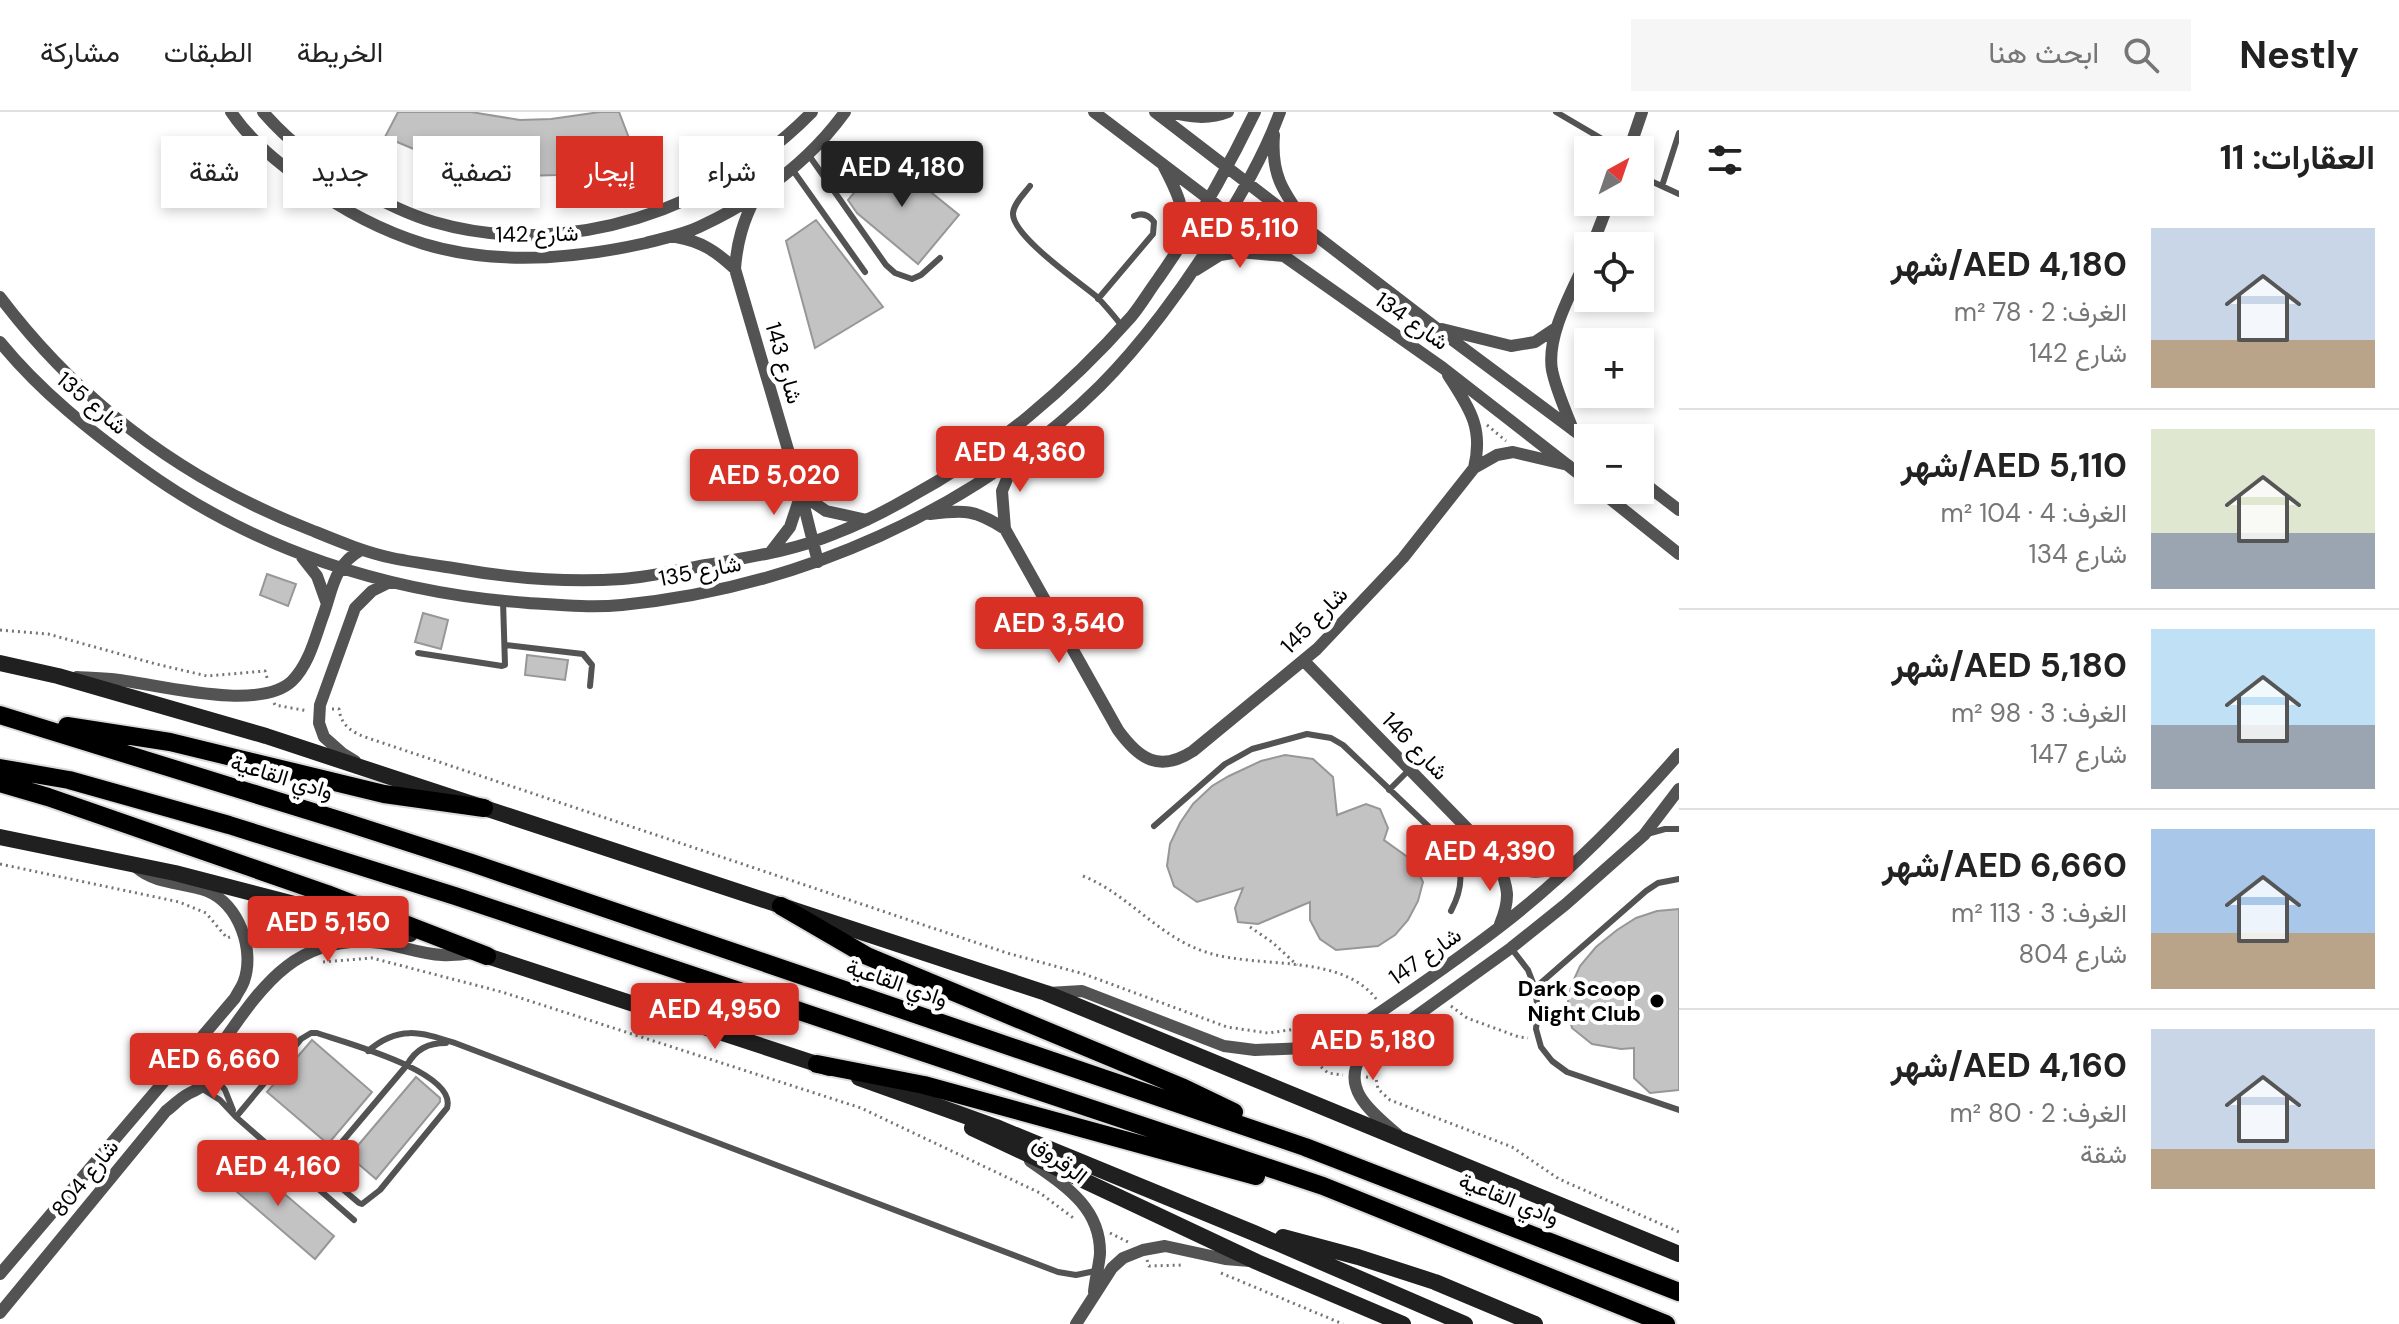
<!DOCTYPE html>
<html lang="ar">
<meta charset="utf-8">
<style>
body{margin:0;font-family:"DM Sans",Vazirmatn,sans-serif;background:#f6f6f6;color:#222;direction:rtl;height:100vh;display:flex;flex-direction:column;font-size:30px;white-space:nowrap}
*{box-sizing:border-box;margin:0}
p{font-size:26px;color:#767676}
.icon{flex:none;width:44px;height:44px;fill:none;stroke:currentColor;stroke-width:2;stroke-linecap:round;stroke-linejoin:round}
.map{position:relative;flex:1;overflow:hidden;direction:ltr}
.panel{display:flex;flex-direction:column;background:#fff;width:720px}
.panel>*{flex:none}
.guide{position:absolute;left:24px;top:24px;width:760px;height:72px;direction:rtl;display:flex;gap:16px}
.needle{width:52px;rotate:40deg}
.fabs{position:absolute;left:1574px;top:24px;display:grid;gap:16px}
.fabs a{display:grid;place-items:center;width:80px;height:80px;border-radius:0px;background:#fff;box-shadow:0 4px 12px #0003;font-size:40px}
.price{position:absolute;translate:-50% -68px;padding:0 18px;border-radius:8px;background:#d93025;color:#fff;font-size:26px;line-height:52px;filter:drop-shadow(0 2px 4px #0008)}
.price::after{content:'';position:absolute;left:50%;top:48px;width:24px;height:18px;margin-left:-12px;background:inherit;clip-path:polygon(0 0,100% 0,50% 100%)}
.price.on{background:#222;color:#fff}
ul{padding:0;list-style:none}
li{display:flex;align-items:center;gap:24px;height:200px;padding:0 24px}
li+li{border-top:2px solid #e0e0e0}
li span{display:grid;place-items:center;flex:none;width:224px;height:160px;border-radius:0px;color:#555}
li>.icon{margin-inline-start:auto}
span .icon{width:96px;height:96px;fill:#fffc;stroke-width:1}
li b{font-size:34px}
h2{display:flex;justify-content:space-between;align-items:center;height:96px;padding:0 24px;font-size:34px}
.pill{padding:0 28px;border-radius:0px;background:#fff;box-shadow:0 4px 12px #0003;font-size:28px;line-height:72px}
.pill.on{background:#d93025;color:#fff}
header{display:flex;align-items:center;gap:48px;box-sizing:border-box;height:112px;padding:0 40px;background:#fff;border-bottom:2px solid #e0e0e0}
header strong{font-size:38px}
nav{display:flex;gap:44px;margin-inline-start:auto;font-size:28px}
.search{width:560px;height:72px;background:#f6f6f6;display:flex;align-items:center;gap:20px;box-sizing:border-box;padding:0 28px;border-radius:0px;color:#767676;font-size:30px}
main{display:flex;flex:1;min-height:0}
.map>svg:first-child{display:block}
.building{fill:#c3c3c3;stroke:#979797;stroke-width:2}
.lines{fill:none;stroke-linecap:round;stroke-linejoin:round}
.primary-casing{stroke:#dbdbdb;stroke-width:22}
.path{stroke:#757575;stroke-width:3;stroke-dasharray:2 4;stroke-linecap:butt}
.lane{stroke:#535353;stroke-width:6}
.street{stroke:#535353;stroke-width:12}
.secondary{stroke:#202020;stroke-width:16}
.primary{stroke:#000;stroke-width:18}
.poi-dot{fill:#000;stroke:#fff;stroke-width:3}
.labels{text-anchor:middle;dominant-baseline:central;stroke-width:8;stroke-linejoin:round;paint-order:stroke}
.street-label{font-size:22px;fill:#000;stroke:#fff}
.poi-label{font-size:22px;font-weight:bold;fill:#000;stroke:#fff;text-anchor:end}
</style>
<header>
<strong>Nestly</strong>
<div class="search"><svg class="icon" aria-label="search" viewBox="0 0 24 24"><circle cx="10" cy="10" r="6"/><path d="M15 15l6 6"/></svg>ابحث هنا</div>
<nav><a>الخريطة</a><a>الطبقات</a><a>مشاركة</a></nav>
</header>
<main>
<section class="panel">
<h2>العقارات: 11<svg class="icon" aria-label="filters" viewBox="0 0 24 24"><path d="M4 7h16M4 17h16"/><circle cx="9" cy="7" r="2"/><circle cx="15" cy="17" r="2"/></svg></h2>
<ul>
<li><span style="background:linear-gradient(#c9d6e8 70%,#b9a48a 0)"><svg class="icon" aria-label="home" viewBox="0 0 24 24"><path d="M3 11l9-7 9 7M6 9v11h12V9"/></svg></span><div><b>AED 4,180/شهر</b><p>الغرف: 2 · 78 m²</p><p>شارع 142</p></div></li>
<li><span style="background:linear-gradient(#dfe7d0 65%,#9aa5b1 0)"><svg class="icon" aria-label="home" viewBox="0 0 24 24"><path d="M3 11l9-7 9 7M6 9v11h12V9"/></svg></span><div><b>AED 5,110/شهر</b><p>الغرف: 4 · 104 m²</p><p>شارع 134</p></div></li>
<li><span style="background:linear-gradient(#bfe0f5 60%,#9aa5b1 0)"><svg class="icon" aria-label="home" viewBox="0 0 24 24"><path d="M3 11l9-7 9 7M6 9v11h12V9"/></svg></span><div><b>AED 5,180/شهر</b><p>الغرف: 3 · 98 m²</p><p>شارع 147</p></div></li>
<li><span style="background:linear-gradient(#a9c7e8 65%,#b9a48a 0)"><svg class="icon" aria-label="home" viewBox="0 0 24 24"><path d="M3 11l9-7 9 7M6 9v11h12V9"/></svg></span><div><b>AED 6,660/شهر</b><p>الغرف: 3 · 113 m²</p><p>شارع 804</p></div></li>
<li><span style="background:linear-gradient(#c9d6e8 75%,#b9a48a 0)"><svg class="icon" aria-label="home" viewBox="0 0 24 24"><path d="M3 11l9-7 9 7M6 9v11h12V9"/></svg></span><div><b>AED 4,160/شهر</b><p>الغرف: 2 · 80 m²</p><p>شقة</p></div></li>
</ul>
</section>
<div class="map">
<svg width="1679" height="1212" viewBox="0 0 1679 1212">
<rect width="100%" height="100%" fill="#fff"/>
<!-- building -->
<path class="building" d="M398 0H471L520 8 551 7 600 0H619L637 47 557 63 524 64 481 58 447 51 385 25Z
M885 43 959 103 918 152 857 101 848 88Z
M816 108 883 195 815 236 786 129Z
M267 462 296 472 288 494 260 483Z
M423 501 448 508 441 537 415 530Z
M527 543 568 548 565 568 525 563Z
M1285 643 1313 647 1333 665 1337 703 1366 692 1380 697 1388 716 1384 728 1413 749 1423 770 1418 789 1408 808 1395 823 1378 834 1336 838 1320 827 1310 808V790L1258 812 1238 810 1235 796 1243 776 1197 790 1174 774 1167 754 1170 732 1180 711 1193 692 1212 674 1229 664 1261 649Z
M1679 797V978L1650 981 1634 966V936L1621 937 1592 932 1572 916 1567 895 1571 874 1580 854 1596 835 1617 818 1636 806 1657 799Z
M312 928 372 980 328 1032 267 980Z
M416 965 440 986V990L376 1067 349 1044Z
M241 1045 334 1124 315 1147 222 1067Z"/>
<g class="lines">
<defs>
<path id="primary" d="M0 603 342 709 472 751 1305 1035 1679 1180
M67 614 170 630 384 682 484 696
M0 656 69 668 229 713 455 784 1323 1074 1666 1212
M0 671 48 685 327 782 487 844
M781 794 867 844 1184 976 1234 1000
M817 952 924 973 1256 1064"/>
</defs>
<!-- primary casing -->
<use href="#primary" class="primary-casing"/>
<!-- path -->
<path class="path" d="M1487 313 1506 329
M0 518 48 522 156 552 207 564 265 559 268 569
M274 591 275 593 308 599
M332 597H339C341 614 353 621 368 626L1007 841 1084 862 1227 915 1268 921 1304 916 1305 925
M0 752 179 790 206 801 227 826 230 825
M1083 764C1130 783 1160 827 1209 841 1261 857 1342 841 1377 888
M1250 815 1272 830 1297 853
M256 816 268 811 308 826
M323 850 372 846 502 880 861 996 1040 1081 1076 1108
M1451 894 1467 906 1519 925 1528 926
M1312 947 1328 961 1343 963
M1366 965 1376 966 1378 977 1390 988 1512 1035 1559 1067 1679 1120
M1110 1121 1128 1130
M1147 1148 1149 1154 1183 1153
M1221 1161 1343 1212"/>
<!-- lane -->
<path class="lane" d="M1556 0 1621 38
M808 42 886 153 895 161 912 167 921 163 940 146
M792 57 865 160
M1640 64 1679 82
M1030 74C1024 82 1014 91 1013 101 1011 123 1079 170 1097 185 1106 194 1114 204 1122 214
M1662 74 1679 21
M1098 187 1153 122 1154 110C1149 103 1143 100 1134 104
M505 533 583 542 592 553 590 574
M418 541 502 554 505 553 503 489
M1389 678 1410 657
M1154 714 1225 652 1252 637 1307 622 1331 626 1343 633 1448 733C1464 756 1464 774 1451 799
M1647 722 1665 717H1679
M1511 836 1528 858 1535 876 1538 899 1536 917 1541 935 1552 949 1567 960 1679 998
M1535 876 1646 779 1658 771 1679 767
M368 939C398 913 420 920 455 931L1058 1160 1076 1163 1095 1159
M212 961 225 978 233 998
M201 976 220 988 236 1005 354 1108
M236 1005 301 927 311 921H317C343 930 458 960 447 996L380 1078 362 1092 359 1091 319 1057
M309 1069 407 953C416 937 428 931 446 931"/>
<!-- street -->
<path class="street" d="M231 0C251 30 281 53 310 74 344 99 383 119 424 132 496 154 574 147 646 131 664 126 682 123 699 115 755 89 808 51 845 0
M263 0C289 30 322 55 357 75 381 89 407 102 434 110 568 149 717 97 812 0
M1094 0 1284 144 1443 256 1588 369
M1155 0 1435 215 1588 329
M1170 0C1189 5 1208 8 1228 0
M1274 23C1271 62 1282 78 1304 109
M1629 38 1642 0
M1164 55C1178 82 1186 97 1181 128
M756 84C743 109 737 130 735 157L801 382 818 450
M676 125C701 129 717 140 735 157
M1592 134 1609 90
M1196 158 1220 143 1239 140 1284 144
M0 185C81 292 187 370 311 418 338 429 364 440 392 446 412 450 433 453 453 456 509 466 566 471 622 467 651 465 678 458 706 453 749 445 793 439 834 422 860 412 886 399 910 385 992 341 1070 274 1131 205 1141 193 1149 179 1158 167 1195 114 1227 58 1255 0
M1442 217 1511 234 1535 230 1556 216
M0 230C40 279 89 318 140 355 254 438 388 481 528 491 559 493 591 496 622 493 798 476 974 399 1100 274 1141 233 1184 175 1215 125 1239 86 1264 44 1280 0
M1448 263C1469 296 1484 315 1474 356
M1573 318C1566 299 1556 278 1552 258 1546 222 1574 176 1588 144
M1016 345 1002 379 1005 417 1118 618C1139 647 1159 661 1193 639L1317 537 1403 446 1474 356 1497 343 1513 340 1568 353
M1640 368 1679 398
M1599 378 1679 442
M930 402C964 398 975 397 1005 417
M770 441 790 415 801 382 826 399 867 408
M302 445 317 464 327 492
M1304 549 1497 747C1530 763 1534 762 1570 754
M77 565C91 566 105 566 119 568 160 573 260 600 292 569 309 552 315 526 323 504 333 476 334 453 361 438
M355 649 342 641 324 625 319 611 320 593 355 496 372 479 390 470
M1497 747C1507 774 1512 784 1500 812
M1048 881 1082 879 1224 934 1255 938 1307 936 1351 920C1400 887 1450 853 1497 817 1564 766 1624 705 1679 642
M1397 1022C1374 1002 1339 977 1362 943L1511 836 1566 792 1644 723 1679 677
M1030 1049C1064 1073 1101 1095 1100 1142 1099 1154 1095 1168 1094 1180
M0 1162 235 886C238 880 242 875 244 869 255 838 239 792 207 779 184 770 157 773 137 756
M0 1201 166 999C173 994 180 986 188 982 198 977 209 973 212 960 214 953 214 947 216 940 260 877 294 820 381 831 401 834 421 842 442 843 452 844 463 842 473 841
M1076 1212 1112 1156 1123 1146 1143 1138 1165 1134 1225 1147 1250 1149"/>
<!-- secondary -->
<path class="secondary" d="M0 551 58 564 266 624 1046 881 1679 1142
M0 725 175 761 410 822
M475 840 829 956
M859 966 996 1015 1254 1121 1465 1212
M972 1016 1257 1150 1403 1212
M1283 1125 1358 1145 1435 1170 1535 1212"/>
<!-- primary -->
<use href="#primary" class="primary"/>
</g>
<!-- markers -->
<circle class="poi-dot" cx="1657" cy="889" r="8"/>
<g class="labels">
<!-- street labels -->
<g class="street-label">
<text transform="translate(537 122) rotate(-1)">شارع 142</text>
<text transform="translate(1412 209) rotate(35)">شارع 134</text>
<text transform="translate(784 251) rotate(74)">شارع 143</text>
<text transform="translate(92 291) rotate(40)">شارع 135</text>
<text transform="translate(700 459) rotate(-11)">شارع 135</text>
<text transform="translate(1314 508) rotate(-45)">شارع 145</text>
<text transform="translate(1415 634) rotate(46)">شارع 146</text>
<text transform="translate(282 665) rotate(17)">وادي القاعية</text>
<text transform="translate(1425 844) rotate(-35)">شارع 147</text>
<text transform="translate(897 871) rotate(19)">وادي القاعية</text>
<text transform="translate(1060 1048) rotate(38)">الرقروق</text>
<text transform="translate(85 1066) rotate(-51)">شارع 804</text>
<text transform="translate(1509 1087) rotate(22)">وادي القاعية</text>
</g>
<!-- poi labels -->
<g class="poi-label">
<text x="1641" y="876">Dark Scoop<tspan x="1641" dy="25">Night Club</tspan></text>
</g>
</g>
</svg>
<div class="fabs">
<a><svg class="needle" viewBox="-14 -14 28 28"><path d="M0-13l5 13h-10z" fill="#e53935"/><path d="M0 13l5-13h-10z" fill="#767676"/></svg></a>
<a><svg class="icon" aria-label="locate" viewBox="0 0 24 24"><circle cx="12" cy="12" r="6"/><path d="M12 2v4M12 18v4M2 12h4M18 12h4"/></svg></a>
<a>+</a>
<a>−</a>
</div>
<b class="price on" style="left:902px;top:97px">AED 4,180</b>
<b class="price" style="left:1240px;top:158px">AED 5,110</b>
<b class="price" style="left:1020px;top:382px">AED 4,360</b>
<b class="price" style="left:774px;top:405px">AED 5,020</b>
<b class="price" style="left:1059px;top:553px">AED 3,540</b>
<b class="price" style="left:1490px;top:781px">AED 4,390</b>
<b class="price" style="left:328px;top:852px">AED 5,150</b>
<b class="price" style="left:715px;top:939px">AED 4,950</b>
<b class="price" style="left:1373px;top:970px">AED 5,180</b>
<b class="price" style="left:214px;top:989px">AED 6,660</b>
<b class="price" style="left:278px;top:1096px">AED 4,160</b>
<div class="guide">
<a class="pill">شراء</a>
<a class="pill on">إيجار</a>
<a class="pill">تصفية</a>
<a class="pill">جديد</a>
<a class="pill">شقة</a>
</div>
</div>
</main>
